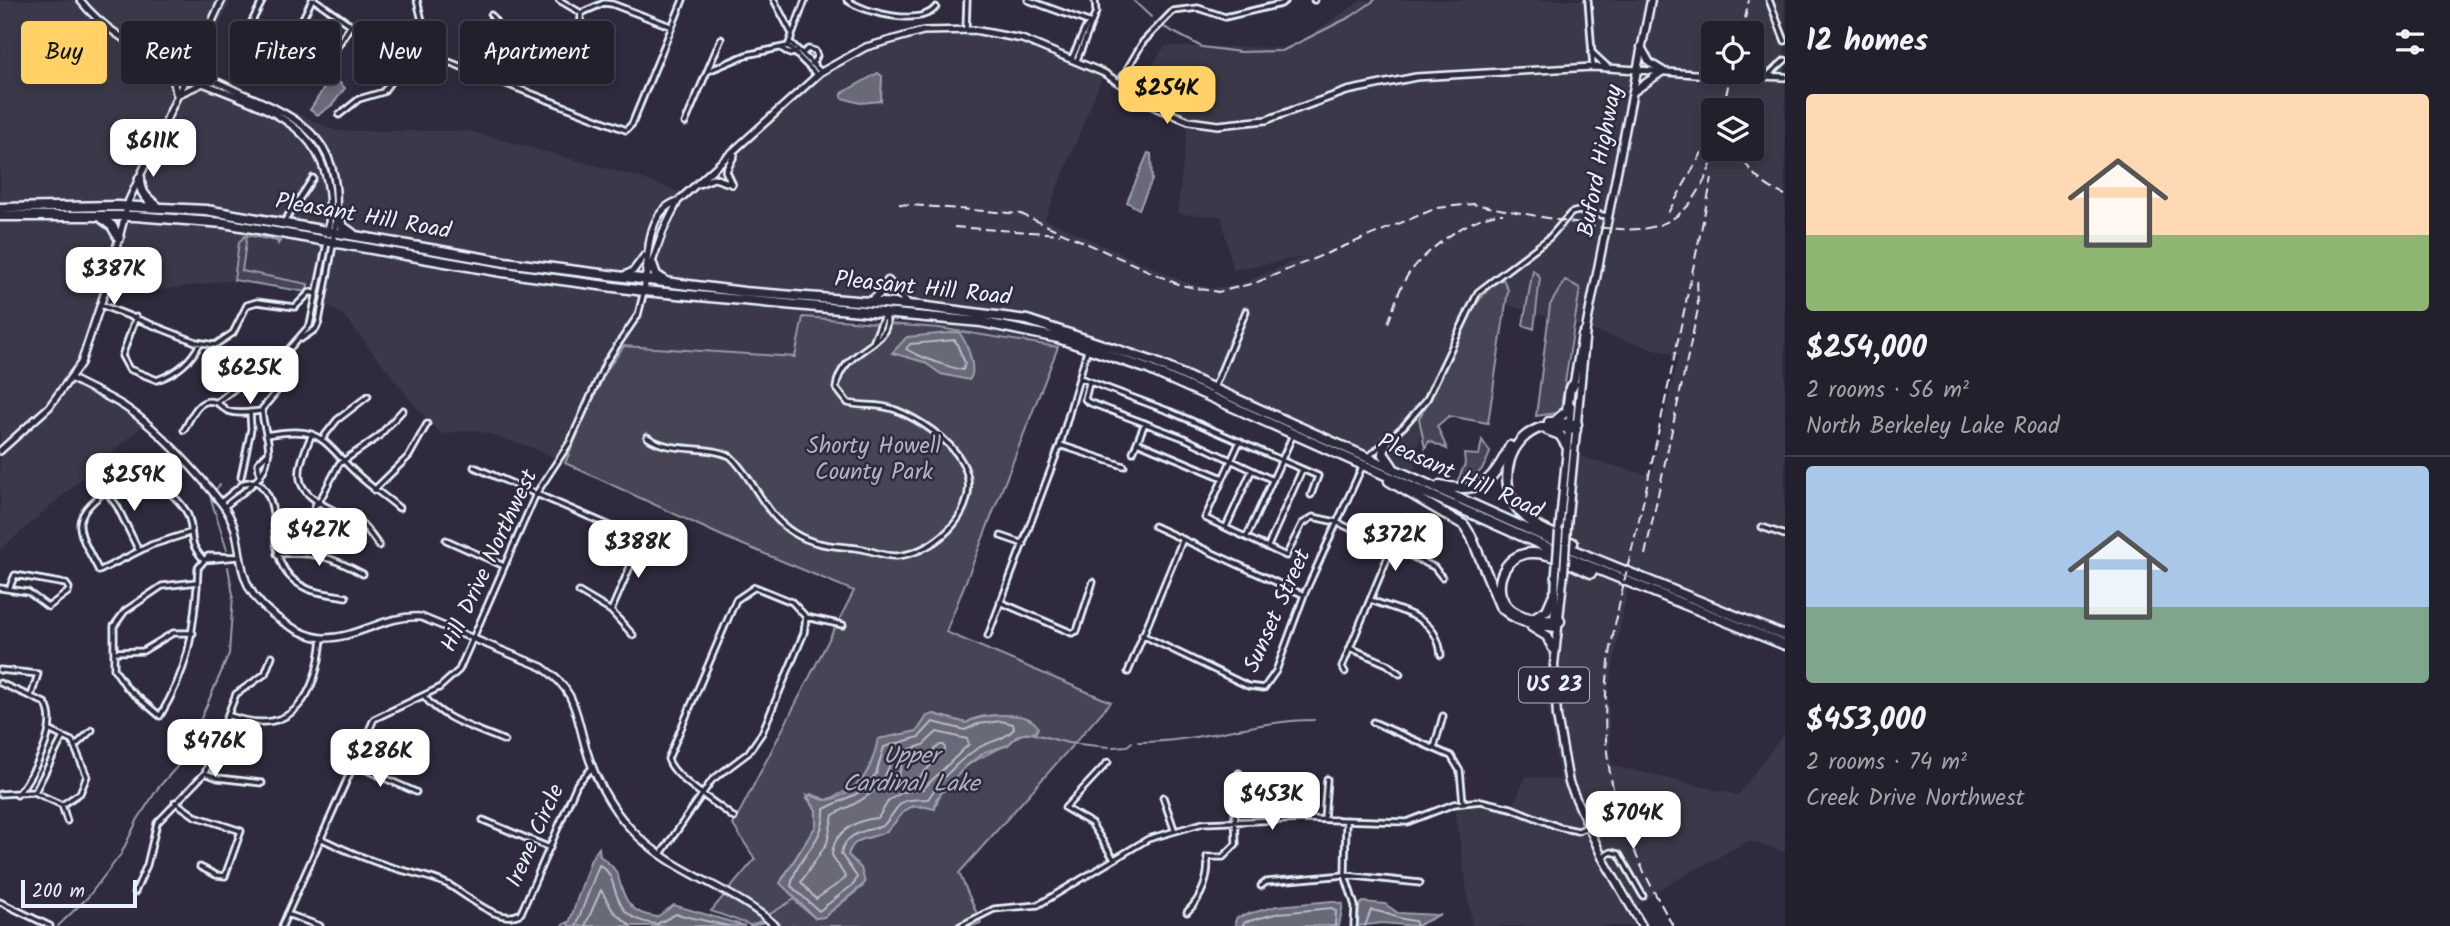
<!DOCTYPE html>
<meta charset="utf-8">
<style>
body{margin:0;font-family:Kalam,sans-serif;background:#2f2d3a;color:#f1f3f6;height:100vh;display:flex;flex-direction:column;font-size:26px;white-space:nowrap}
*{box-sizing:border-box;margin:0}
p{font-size:23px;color:#a3a3aa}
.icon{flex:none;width:38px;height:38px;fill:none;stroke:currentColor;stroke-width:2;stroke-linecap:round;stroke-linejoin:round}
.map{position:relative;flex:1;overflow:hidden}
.sheet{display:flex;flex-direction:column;background:#23202e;width:665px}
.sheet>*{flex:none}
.banner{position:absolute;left:21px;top:21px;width:665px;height:63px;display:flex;gap:14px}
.fabs{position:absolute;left:1701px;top:21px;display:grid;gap:14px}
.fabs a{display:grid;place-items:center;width:63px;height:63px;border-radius:7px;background:#23202e;box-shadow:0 4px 10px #0003,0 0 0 2px #403e4a;font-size:35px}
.scale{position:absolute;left:21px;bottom:18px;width:116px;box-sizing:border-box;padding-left:7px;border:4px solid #e8f1f8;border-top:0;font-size:19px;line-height:24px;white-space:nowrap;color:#e8f1f8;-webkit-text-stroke:5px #2f2a3d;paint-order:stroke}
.price{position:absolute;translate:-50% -60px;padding:0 16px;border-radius:14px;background:#fff;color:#222;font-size:23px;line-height:46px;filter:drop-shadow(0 2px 4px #0008)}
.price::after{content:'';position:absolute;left:50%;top:42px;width:21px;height:16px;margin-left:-10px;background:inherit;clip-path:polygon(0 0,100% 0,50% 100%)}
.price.selected{background:#ffd166;color:#111}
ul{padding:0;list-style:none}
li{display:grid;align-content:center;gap:14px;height:371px;padding:0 21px}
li+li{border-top:2px solid #403e4a}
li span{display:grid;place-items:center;height:217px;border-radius:7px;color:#555}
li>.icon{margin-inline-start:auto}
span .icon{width:126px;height:126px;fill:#fffc;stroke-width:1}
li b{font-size:30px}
h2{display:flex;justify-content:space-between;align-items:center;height:84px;padding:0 21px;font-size:30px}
.pill{padding:0 24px;border-radius:7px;background:#23202e;box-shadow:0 4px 10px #0003,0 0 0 2px #403e4a;font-size:24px;line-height:63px}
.pill.selected{background:#ffd166;color:#111}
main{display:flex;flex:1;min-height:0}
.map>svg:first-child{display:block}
.built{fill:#3b3749;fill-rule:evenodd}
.green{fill:#464455;stroke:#979aa6;stroke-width:2;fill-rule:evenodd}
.water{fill:#696978;stroke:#9c9fab;stroke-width:2}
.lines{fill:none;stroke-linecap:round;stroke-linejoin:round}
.shore{stroke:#b5bbc5;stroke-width:2}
.stream{stroke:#9c9fab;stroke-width:2}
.street-casing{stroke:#e8f1f8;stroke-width:9}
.secondary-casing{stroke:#e8f1f8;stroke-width:10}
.primary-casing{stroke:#e8f1f8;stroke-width:11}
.highway-casing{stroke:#e8f1f8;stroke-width:13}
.street{stroke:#2f2a3d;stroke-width:3.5}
.secondary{stroke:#2f2a3d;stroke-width:5}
.primary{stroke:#2f2a3d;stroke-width:6}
.highway{stroke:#2f2a3d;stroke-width:8}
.rail{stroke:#e8f1f8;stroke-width:2;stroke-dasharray:10 5;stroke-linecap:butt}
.secondary-bridge-casing{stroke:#e8f1f8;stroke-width:10;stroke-linecap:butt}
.primary-bridge-casing{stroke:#e8f1f8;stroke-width:11;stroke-linecap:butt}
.secondary-bridge{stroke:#2f2a3d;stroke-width:5}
.primary-bridge{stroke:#2f2a3d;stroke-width:6}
.labels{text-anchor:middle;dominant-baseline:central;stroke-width:5;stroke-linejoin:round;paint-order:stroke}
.shield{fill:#2f2a3d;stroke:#b0b5c0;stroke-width:2}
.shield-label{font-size:21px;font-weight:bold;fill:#e8f1f8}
.street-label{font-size:23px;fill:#e8f1f8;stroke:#2f2a3d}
.park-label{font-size:23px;fill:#afb4bf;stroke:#2f2a3d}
.water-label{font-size:24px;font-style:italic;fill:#afb4be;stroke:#2f2a3d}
</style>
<main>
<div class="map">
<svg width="1785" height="926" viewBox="0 0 1785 926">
<rect width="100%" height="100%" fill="#2f2a3d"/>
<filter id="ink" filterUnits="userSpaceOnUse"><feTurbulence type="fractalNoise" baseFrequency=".0143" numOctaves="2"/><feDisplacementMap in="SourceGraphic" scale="14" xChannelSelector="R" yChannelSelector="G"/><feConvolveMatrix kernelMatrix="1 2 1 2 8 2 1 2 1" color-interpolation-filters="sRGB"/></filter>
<g filter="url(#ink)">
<!-- built -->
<path class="built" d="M0 0H231L203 62 207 72 336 131H469L638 177 686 194 820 73 866 47 906 34 951 25 1029 41 1104 73 1045 219 1187 283 1213 288 1238 285 1304 257 1233 270 1221 216 1177 214 1188 121 1157 108 1134 92 1165 46 1290 48 1362 0H1785V648L1628 588 1608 693 1611 765 1738 795 1785 732V852L1748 841 1657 891 1628 915 1634 926H1472L1455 808 1485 804 1511 811 1526 776 1560 780 1548 707 1546 605 1564 452 1651 476 1678 356 1477 296 1424 405 1412 489 1249 409 1084 339 1062 332 1058 347 896 319 804 317 795 357 624 346 604 375 565 463 533 448 475 430 441 434 413 403 344 316 303 290 234 280 154 291 110 288 72 378 146 423 0 550ZM1713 33H1752V72H1713ZM1713 110H1752V149H1713Z"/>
<!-- green -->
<path class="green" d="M249 232 280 241 278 244 277 241 247 235 242 271 308 284 307 292 234 280 239 242Z
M1533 270 1540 277 1534 329 1523 325Z
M1503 279 1508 290 1488 423 1449 416 1437 426 1447 449 1429 441 1425 448 1419 418C1444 381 1465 296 1503 279Z
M1565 280 1580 288 1561 408 1556 413 1536 416 1550 305Z
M803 317 939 328 1058 347 946 632 1111 702 959 873 981 923 972 926H779L771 919 753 926 711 911 755 859 733 825 854 591 722 536 565 463 604 374 624 346 795 357ZM934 714 966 723C986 710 1007 717 1029 719V734C1017 732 1015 741 1005 746 976 758 942 776 935 809 898 800 907 817 883 832 873 838 862 837 852 845L848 855 857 863 863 886 824 917 815 918 798 904 782 879 816 826V810L807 798 811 794 827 800C869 782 865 777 881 738 891 740 908 737 917 731 924 725 924 717 934 714Z
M1482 440 1490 452C1484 471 1477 478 1457 482L1465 464 1464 454 1479 455Z"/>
<!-- water -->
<path class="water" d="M878 73 882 76 881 101 860 103 842 98V93Z
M329 80 338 81 345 88 332 105 318 115 310 110Z
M1148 153 1151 154 1152 180 1139 209 1127 202Z
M959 332C967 343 978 370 969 380L941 374 924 362 892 353 907 337Z
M934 714 966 723C980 714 1031 709 1038 728L1036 732 1018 735 1008 745 985 752 967 765 936 799 935 809C901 800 907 812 887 831 873 840 854 834 848 855L861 868 865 883 824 917 815 918 780 883 816 826V810L807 795C814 795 821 801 828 800 862 793 872 768 878 739L917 731 927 716Z
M599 848 600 856C607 861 615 867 618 876 624 900 630 914 657 917L674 905 745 926H568L591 859Z
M1332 901 1343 904 1339 926H1236L1235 922 1237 917 1277 906Z
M1363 902 1385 904 1398 913 1439 915 1417 926 1382 923 1358 926 1359 906Z"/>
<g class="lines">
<!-- shore -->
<path class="shore" d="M955 340 965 363 963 370C948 367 919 357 906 349L910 344Z
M1001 721 1013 724 1014 729C1004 740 993 740 980 747 960 759 941 779 928 799 892 799 903 805 883 826 866 831 845 832 841 854L857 877 854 884 819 911 791 886C796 856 825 844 824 809L860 792 876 774 884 747 919 737 933 722 965 730 978 724Z
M937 732 967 739 969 744 923 789 903 792 889 800 878 818C858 819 833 832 832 855L846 878 816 899 801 882 827 843 833 815C865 798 882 794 893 755L923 745Z
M940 745H944L945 750 919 778 897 781 902 763 928 755Z
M576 926 599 865C624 877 603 918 657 924L676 914 728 926
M585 926 601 890 613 911 631 926
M1242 926 1245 922 1279 913 1332 908 1336 911 1335 926
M1365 926 1371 910C1387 912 1398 920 1415 921L1417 926"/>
<!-- stream -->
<path class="stream" d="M1133 0 1151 17
M1162 26 1202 47 1240 52 1282 51 1352 16 1375 0
M216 489 220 485
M210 496 227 550
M1031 733 1068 743 1109 747
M1138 742C1197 743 1255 720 1314 720
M1113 747 1127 746 1132 742
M770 914 793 900
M58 926 88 897 121 854 138 819 158 788 191 751 199 723 229 654 233 595 228 567
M561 926 569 922
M750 926 763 920"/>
<defs>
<path id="street" d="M315 0 351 25 316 80
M559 0 581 13 604 3 612 4 670 26
M774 0 791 32
M847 0C865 13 920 27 936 7
M1028 0 1091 23
M1314 0H1315
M1588 0 1593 67
M1769 0 1785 41
M966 29 967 0
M790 42 821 72
M788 46 805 0
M788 46 817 75
M781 48 790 54 796 52
M415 49 626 130 632 124 683 0
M237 50 263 0
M580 51 581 13
M804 52 808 49 815 51 817 56 812 64
M1072 58 1086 27 1091 23
M1077 60 1096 12 1095 0
M281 62 312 0
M708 71 746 55 788 46
M482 77C489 52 511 39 491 15
M1766 77 1785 60
M1119 83 1143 42 1173 11 1198 8 1225 17 1281 4 1286 0
M339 115 359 99 383 92 415 49 424 29 417 0
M685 123 721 39
M284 222 313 178
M101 305 196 342 215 345 233 333 247 305 257 302 295 307 310 292 316 294
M136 317 122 356 129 369 157 380C177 373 191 362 200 343
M301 339 316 329 319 322 333 245
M873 343 885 313
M1080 378 1171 412 1318 476 1311 495
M1089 383 1085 399 1088 402 1184 438 1273 480
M1214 388 1246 311
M217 402 277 356
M184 430C191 418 198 397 214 402 220 403 223 409 228 411 239 415 251 412 262 411
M312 434C293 477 292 491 337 512 344 516 355 519 362 524 368 530 374 539 379 546
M266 435C322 425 320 439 356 473 369 486 385 496 399 508
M647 437C671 454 704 444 730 456 755 479 763 514 794 533 813 545 834 546 856 548 870 549 883 557 897 556 939 552 986 505 962 462 950 439 918 419 896 410 880 403 864 407 848 403L836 388C841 347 894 347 886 315
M322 439 337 420 368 396
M1240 441 1205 518 1286 556 1302 524 1313 517 1336 522 1392 547 1342 667 1345 672
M1137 442 1223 478
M1060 445 1124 466
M1133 452 1145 423
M1367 458 1404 426 1427 399 1478 292 1549 238 1571 213 1578 211 1607 216
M474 467 666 550
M241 477 251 429 250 412
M260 477 258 463 269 452
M256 481C291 506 255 566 308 589 319 594 334 594 346 597
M374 490 409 456 427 424
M106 491 117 506 139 551
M221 502 244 483 256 481
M318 504 339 464 378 437 403 410
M224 507C246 489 273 476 268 442 266 430 262 421 262 409L283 384 289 349 310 325 327 243
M1407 518V529L1392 547 1434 567 1442 577
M1154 526 1304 595
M1226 527 1252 470
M1762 527 1785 535
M189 533 151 545 99 571C93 558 81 541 80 526 78 504 124 479 140 468 154 481 180 497 188 515 196 536 185 539 204 560
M1001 536 1024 544
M1247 536 1293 435
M446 540 504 566
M1268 546 1302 470
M301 552 316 503
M277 554C313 551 332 557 363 574
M204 560 238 557
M197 582 162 586 125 611 114 626V669L127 688 160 716C188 669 192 640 197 587L198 568 208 556 238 557
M0 588 28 592 48 607 68 592 69 588 66 584 15 575 9 589
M579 592 611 611 633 635
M1371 600C1403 613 1437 615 1441 655
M1000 602 1072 633 1077 631 1093 582
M611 611 642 539
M806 617 843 625
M1142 635 1248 686 1264 688 1276 671 1304 595 1363 465
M988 636 1060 445 1088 347
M1350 648 1387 664 1400 674
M114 652 143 651 173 633H193
M0 670 38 674 31 696
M1128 672 1183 539
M0 683 45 703C61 726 33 775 17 795
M424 696C442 720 478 729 505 741
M230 716C294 739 317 693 322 638
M1373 722 1451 756 1460 771 1463 802
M51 731 63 737
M76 745 92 730
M1434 748 1443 716
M1108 762 1065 808 1091 823 1114 859
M353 764 416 792
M205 773 218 778 262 783
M0 794 35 792 63 737 72 741 87 776 80 793 62 805 34 792
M1163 797 1174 829
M175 802 195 816 241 831 225 876 216 875 200 867
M62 805 67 821
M1324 819 1327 779
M483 820 550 848
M1346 820 1345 875 1355 906 1354 926
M320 838C342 849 368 860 391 867 410 873 431 876 449 885 468 896 500 926 521 913L577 784 592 768
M661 854 712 780 748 753 762 733 804 633 806 617 792 602 755 587 736 600 668 759C674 779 716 802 734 818
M1602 857 1611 852 1619 854 1643 896
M1261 886 1266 882 1345 875 1420 883
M135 892 147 865 157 823 205 773 236 694 265 674 272 656
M0 902 50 926
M1187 912C1202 898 1210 876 1207 857H1223L1236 844 1234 780 1239 773
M287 914 320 926
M282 926 374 719 439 688 459 670 536 494 570 442 606 362 638 315 644 291
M960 926 994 909 1038 905 1148 839 1203 823 1306 819 1407 822 1454 804 1481 801 1511 808 1559 827 1578 831 1587 827"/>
<path id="secondary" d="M80 0C108 36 148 52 187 73L192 79C276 112 341 127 328 234
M198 50 206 77
M1592 53 1606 66
M167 61 185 60 196 51
M166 64 173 77 176 93
M187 73C206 75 225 86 243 94 323 126 346 155 333 243
M1758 76 1785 77
M179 94 201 84
M732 184 726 171 734 155
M696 185 714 178 732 184
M624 275 633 271 644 256
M646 279 663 231 678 201
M644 291C649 264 643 212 678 201L821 72 866 47 923 31 974 30 1022 39 1104 73 1157 108 1189 121 1218 125 1266 120 1347 91 1416 77 1593 67 1710 75
M72 379C90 389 111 397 128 409 160 431 198 473 222 504 254 546 221 581 283 622 294 629 310 637 323 638 357 639 386 614 421 617L542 667C577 691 575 712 586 749 594 776 610 807 630 828 670 873 732 886 776 926
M0 451 49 407 81 363 104 294 129 200 222 0"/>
<path id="primary" d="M1641 47 1650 63 1663 71
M1633 92 1663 71
M869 302 882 292 888 281 908 304
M1573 388 1582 335 1586 329
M1567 526 1586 329 1651 0
M1559 532 1571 406
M1564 572 1554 665 1557 716 1569 783 1602 857 1642 926
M1554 622 1556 572"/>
<path id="highway" d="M140 178C140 193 146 198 158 207
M0 208 118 206 206 210 505 262 744 292 919 306 1027 320 1154 362 1588 556 1785 636
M338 215 342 226 353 234
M0 216H135L224 223 502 272 644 291 981 322 1058 338 1148 369 1582 563 1785 645
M99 216 112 226 119 238
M652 264 656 275 665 281
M1555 421 1567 411 1570 388 1574 384
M1549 422 1577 424
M1547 430 1560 435 1567 446
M1387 440 1383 453 1392 466
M1389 481 1464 525 1471 536 1500 606C1516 623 1534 624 1556 627
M1440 485C1480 495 1493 482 1510 446
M1573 543C1554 534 1530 526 1517 508 1497 480 1509 436 1543 427 1554 424 1565 429 1576 430
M1535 617 1547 610 1554 594
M1560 621C1546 620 1528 620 1516 613 1486 597 1501 551 1534 553 1552 553 1574 566 1591 573
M1532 627 1547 636 1553 648"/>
</defs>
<!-- street casing -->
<use href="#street" class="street-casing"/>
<!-- secondary casing -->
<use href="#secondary" class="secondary-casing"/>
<!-- primary casing -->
<use href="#primary" class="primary-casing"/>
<!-- highway casing -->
<use href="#highway" class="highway-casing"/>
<!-- street -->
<use href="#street" class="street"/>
<!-- secondary -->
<use href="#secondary" class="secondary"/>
<!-- primary -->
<use href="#primary" class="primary"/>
<!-- highway -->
<use href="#highway" class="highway"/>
<!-- rail -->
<path class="rail" d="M1742 33 1749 0
M1723 110 1731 72
M1737 149C1749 172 1761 185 1785 195
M899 204 1021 214 1180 285 1218 292 1255 283 1437 208 1473 204C1505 210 1537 216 1569 222 1643 236 1687 238 1714 156
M1668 213 1713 133
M954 227 1060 234
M1388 323C1394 308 1398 291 1406 278 1422 252 1473 213 1503 214
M1645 555 1698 309 1697 276
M1673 926C1643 873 1616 821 1608 760 1596 671 1626 579 1645 494 1668 388 1690 283 1712 178"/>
<defs>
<path id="secondary-bridge" d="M1710 75 1758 76"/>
<path id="primary-bridge" d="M1556 572 1559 532
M1564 572 1567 526"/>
</defs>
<!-- secondary-bridge casing -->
<use href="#secondary-bridge" class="secondary-bridge-casing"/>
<!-- primary-bridge casing -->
<use href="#primary-bridge" class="primary-bridge-casing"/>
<!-- secondary-bridge -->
<use href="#secondary-bridge" class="secondary-bridge"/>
<!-- primary-bridge -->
<use href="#primary-bridge" class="primary-bridge"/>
</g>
</g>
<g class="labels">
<!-- shield labels -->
<rect class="shield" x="1519" y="667.5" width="70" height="35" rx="5"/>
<g class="shield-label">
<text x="1554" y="685">US 23</text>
</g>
<!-- street labels -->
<g class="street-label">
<text transform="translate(1601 161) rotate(-79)">Buford Highway</text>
<text transform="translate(363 217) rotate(10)">Pleasant Hill Road</text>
<text transform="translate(923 289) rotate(6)">Pleasant Hill Road</text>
<text transform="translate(1460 477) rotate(24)">Pleasant Hill Road</text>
<text transform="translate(490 561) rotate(-65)">Hill Drive Northwest</text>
<text transform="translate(1278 611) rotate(-66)">Sunset Street</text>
<text transform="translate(536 836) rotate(-66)">Irene Circle</text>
</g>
<!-- park labels -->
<g class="park-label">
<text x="874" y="447">Shorty Howell<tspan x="874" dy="26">County Park</tspan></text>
</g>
<!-- water labels -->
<g class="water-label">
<text x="911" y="756">Upper<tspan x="911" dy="28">Cardinal Lake</tspan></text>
</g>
</g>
</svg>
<div class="fabs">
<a><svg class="icon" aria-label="locate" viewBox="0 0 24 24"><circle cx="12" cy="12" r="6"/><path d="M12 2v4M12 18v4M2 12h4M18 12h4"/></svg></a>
<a><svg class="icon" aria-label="layers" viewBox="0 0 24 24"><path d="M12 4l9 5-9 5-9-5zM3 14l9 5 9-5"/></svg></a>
</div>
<div class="scale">200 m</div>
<b class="price selected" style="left:1167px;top:126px">$254K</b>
<b class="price" style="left:153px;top:179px">$611K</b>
<b class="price" style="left:114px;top:307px">$387K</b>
<b class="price" style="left:250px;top:406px">$625K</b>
<b class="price" style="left:134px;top:513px">$259K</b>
<b class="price" style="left:319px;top:568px">$427K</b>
<b class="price" style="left:1395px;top:573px">$372K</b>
<b class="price" style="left:638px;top:580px">$388K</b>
<b class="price" style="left:215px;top:779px">$476K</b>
<b class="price" style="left:380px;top:789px">$286K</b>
<b class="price" style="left:1272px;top:832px">$453K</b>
<b class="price" style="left:1633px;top:851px">$704K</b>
<div class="banner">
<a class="pill selected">Buy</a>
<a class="pill">Rent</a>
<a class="pill">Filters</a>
<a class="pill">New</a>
<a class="pill">Apartment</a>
</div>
</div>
<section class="sheet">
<h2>12 homes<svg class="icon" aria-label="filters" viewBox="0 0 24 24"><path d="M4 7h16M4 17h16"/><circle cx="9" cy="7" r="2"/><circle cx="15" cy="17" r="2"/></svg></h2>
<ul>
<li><span style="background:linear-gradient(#ffd9b3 65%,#8fb573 0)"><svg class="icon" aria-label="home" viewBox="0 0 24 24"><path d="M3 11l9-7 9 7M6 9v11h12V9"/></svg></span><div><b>$254,000</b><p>2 rooms · 56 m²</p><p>North Berkeley Lake Road</p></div></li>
<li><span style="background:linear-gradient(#a9c7e8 65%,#7fa58c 0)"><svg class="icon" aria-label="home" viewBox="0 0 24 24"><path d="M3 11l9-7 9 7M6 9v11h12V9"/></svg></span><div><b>$453,000</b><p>2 rooms · 74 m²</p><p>Creek Drive Northwest</p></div></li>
</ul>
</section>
</main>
